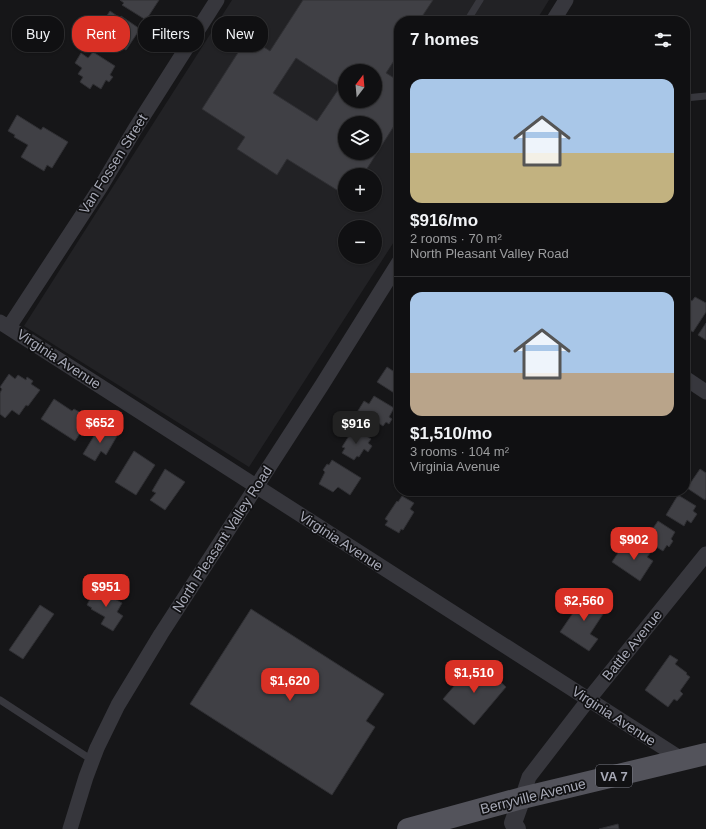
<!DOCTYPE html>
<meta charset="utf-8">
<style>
body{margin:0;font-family:Helvetica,sans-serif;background:#19191b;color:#f1f3f6;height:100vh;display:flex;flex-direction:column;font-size:15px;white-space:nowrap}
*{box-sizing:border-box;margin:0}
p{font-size:13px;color:#9c9d9f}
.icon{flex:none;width:22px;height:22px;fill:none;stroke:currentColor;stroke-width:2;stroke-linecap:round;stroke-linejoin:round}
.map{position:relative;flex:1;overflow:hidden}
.side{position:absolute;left:394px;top:16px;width:296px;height:480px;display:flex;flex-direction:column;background:#101012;border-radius:16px;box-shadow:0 1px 3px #0004,0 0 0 1px #303032}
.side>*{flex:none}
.guide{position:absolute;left:12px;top:16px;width:322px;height:36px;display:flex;gap:8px}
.needle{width:26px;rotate:16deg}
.controls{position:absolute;left:338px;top:64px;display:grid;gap:8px}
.controls a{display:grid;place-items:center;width:44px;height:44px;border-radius:50%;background:#101012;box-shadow:0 1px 3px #0004,0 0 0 1px #303032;font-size:20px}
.price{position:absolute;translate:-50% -34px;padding:0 9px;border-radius:8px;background:#d93025;color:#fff;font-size:13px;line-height:26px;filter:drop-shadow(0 1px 2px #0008)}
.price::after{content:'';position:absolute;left:50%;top:24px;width:12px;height:9px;margin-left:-6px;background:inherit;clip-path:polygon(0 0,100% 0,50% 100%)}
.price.active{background:#222;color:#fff}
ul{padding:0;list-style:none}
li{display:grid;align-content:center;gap:8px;height:212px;padding:0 16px}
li+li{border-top:1px solid #303032}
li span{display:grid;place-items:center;height:124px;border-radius:12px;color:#555}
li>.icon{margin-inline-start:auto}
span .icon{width:72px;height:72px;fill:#fffc;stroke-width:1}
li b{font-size:17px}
h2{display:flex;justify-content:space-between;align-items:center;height:48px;padding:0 16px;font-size:17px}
.chip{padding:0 14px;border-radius:16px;background:#101012;box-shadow:0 1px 3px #0004,0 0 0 1px #303032;font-size:14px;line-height:36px}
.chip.active{background:#d93025;color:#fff}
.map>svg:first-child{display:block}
.built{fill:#222225;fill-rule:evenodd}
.building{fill:#404045;stroke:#303034;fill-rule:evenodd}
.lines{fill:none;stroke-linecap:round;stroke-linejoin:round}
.service{stroke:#37373d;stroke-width:7}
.minor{stroke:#37373d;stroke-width:15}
.tertiary{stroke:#37373d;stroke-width:18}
.primary{stroke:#53535b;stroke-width:22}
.labels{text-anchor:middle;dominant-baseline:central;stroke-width:3.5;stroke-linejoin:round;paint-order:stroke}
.shield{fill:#111113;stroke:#7b7c86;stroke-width:1}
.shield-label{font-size:13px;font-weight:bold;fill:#a8aab7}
.street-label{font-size:14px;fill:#a8aab7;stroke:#111113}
</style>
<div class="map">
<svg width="706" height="829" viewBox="0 0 706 829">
<rect width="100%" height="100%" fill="#161618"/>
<!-- built -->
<path class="built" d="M232 0H549L536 21H399V234L249 467 24 326ZM345 71H375V101H345ZM345 123H375V153H345ZM345 175H375V205H345ZM345 227H375V257H345Z"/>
<!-- building -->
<path class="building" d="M120 0H159L146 20 122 5 124 3Z
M303 0H433L419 21H399V53L386 73 399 81V118L363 175H345V195L287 159 277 175 237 149 245 137 202 109 248 37 270 51ZM296 58 340 87 317 121 273 93ZM345 71H375V101H345ZM345 123H375V153H345Z
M110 11 120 18 121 16 140 29 126 50 108 39 104 44 93 37Z
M93 52 115 66 110 75 113 77 109 82 106 80 101 89 93 84 90 89 80 82 83 77 78 74 82 68 75 63 81 53 88 58Z
M17 115 41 130 43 127 68 142 52 168 47 165 44 171 21 157 28 145 14 137 15 135 8 131Z
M695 297 706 303V312L693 332 685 327V302L687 303 689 299 692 301Z
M706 323V340L698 335Z
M387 367 399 375V396L377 382Z
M9 374 15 379 18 375 26 380 27 377 33 381 31 384 40 390 28 406 26 405 19 415 12 410 5 418 0 414V393L2 389 0 387Z
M374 396 394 408 389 417 392 419 389 424 386 422 383 426 372 419 370 423 356 414 364 401 369 404Z
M54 399 72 411 74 409 81 413 79 416 88 421 75 441 41 419Z
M100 426 117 436 106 455 101 451 95 461 83 454Z
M354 428 371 439 368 443 372 446 368 452 364 449 359 457 357 456 354 460 342 453 345 448 342 447Z
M134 451 155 465 136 495 115 482Z
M332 460 361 478 350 495 338 487 333 492 319 484 325 472 323 470 327 464 329 465Z
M165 469 185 482 165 510 150 500 156 493 152 491Z
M700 469 706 473V498L705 500 687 488Z
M678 495 696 506 693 511 697 514 691 523 687 520 684 526 666 515Z
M402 496 414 503 410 509 414 512 403 530 401 529 399 533 385 525 388 521 385 519 397 501 398 502Z
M658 521 675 532 671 539 673 541 669 547 667 545 663 551 645 540Z
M624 544 635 551 639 544 651 552 647 557 653 561 640 581 612 562Z
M97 589 122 603 117 612 123 616 113 631 101 624 105 617 91 609 92 608 87 605 90 599 86 596 88 592 93 595Z
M586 594 607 608 590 634 598 639 589 651 560 632Z
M40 605 54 614 23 659 9 650Z
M251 609 384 694 366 721 375 727 332 795 190 704Z
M670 655 678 660 675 664 687 673 686 674 690 677 680 691 683 694 677 701 674 699 668 707 645 690Z
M473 664 491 680 494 676 506 687 474 725 443 699Z
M618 824 619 829H599Z"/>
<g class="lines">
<!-- service -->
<path class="service" d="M467 21 480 0
M685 98 706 96
M0 700 92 760"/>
<!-- minor -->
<path class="minor" d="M553 21 566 0
M0 322 683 760
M9 327 100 188 135 129 217 0
M685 378 706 392
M522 798 529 777 589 699 706 554
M70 829 86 777 97 748 118 705 161 634 322 385 399 262"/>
<!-- tertiary -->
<path class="tertiary" d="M517 829 513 823 522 798"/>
<!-- primary -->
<path class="primary" d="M408 829 522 798 706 754"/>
</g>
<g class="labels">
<!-- shield labels -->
<rect class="shield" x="596" y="765" width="36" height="22" rx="3"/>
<g class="shield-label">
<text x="614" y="776">VA 7</text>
</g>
<!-- street labels -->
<g class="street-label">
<text transform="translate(113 164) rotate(-58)">Van Fossen Street</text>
<text transform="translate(59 359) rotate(33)">Virginia Avenue</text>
<text transform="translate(222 539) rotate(-57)">North Pleasant Valley Road</text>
<text transform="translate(341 541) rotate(33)">Virginia Avenue</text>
<text transform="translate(632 645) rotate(-51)">Battle Avenue</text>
<text transform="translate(614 716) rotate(33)">Virginia Avenue</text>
<text transform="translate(533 796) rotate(-14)">Berryville Avenue</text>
</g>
</g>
</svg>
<div class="controls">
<a><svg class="needle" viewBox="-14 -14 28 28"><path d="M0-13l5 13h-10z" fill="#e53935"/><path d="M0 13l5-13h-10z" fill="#9c9d9f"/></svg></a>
<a><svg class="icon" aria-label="layers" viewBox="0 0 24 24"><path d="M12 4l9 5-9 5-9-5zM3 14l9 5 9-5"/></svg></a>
<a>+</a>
<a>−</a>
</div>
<b class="price" style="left:100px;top:444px">$652</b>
<b class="price active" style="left:356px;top:445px">$916</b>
<b class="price" style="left:634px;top:561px">$902</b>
<b class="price" style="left:106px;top:608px">$951</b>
<b class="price" style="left:584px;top:622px">$2,560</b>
<b class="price" style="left:474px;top:694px">$1,510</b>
<b class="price" style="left:290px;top:702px">$1,620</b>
<div class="guide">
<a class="chip">Buy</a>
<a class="chip active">Rent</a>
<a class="chip">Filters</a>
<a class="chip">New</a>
</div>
<section class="side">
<h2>7 homes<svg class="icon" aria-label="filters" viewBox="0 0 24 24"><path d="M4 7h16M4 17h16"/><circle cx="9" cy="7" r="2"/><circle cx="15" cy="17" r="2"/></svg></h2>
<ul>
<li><span style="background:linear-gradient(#a9c7e8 60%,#c2b280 0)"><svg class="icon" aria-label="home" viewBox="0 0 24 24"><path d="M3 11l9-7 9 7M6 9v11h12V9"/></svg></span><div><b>$916/mo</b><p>2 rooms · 70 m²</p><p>North Pleasant Valley Road</p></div></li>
<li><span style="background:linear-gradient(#a9c7e8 65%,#b9a48a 0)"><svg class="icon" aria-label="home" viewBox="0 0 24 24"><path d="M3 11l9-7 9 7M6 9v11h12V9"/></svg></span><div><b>$1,510/mo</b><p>3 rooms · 104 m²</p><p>Virginia Avenue</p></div></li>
</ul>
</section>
</div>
